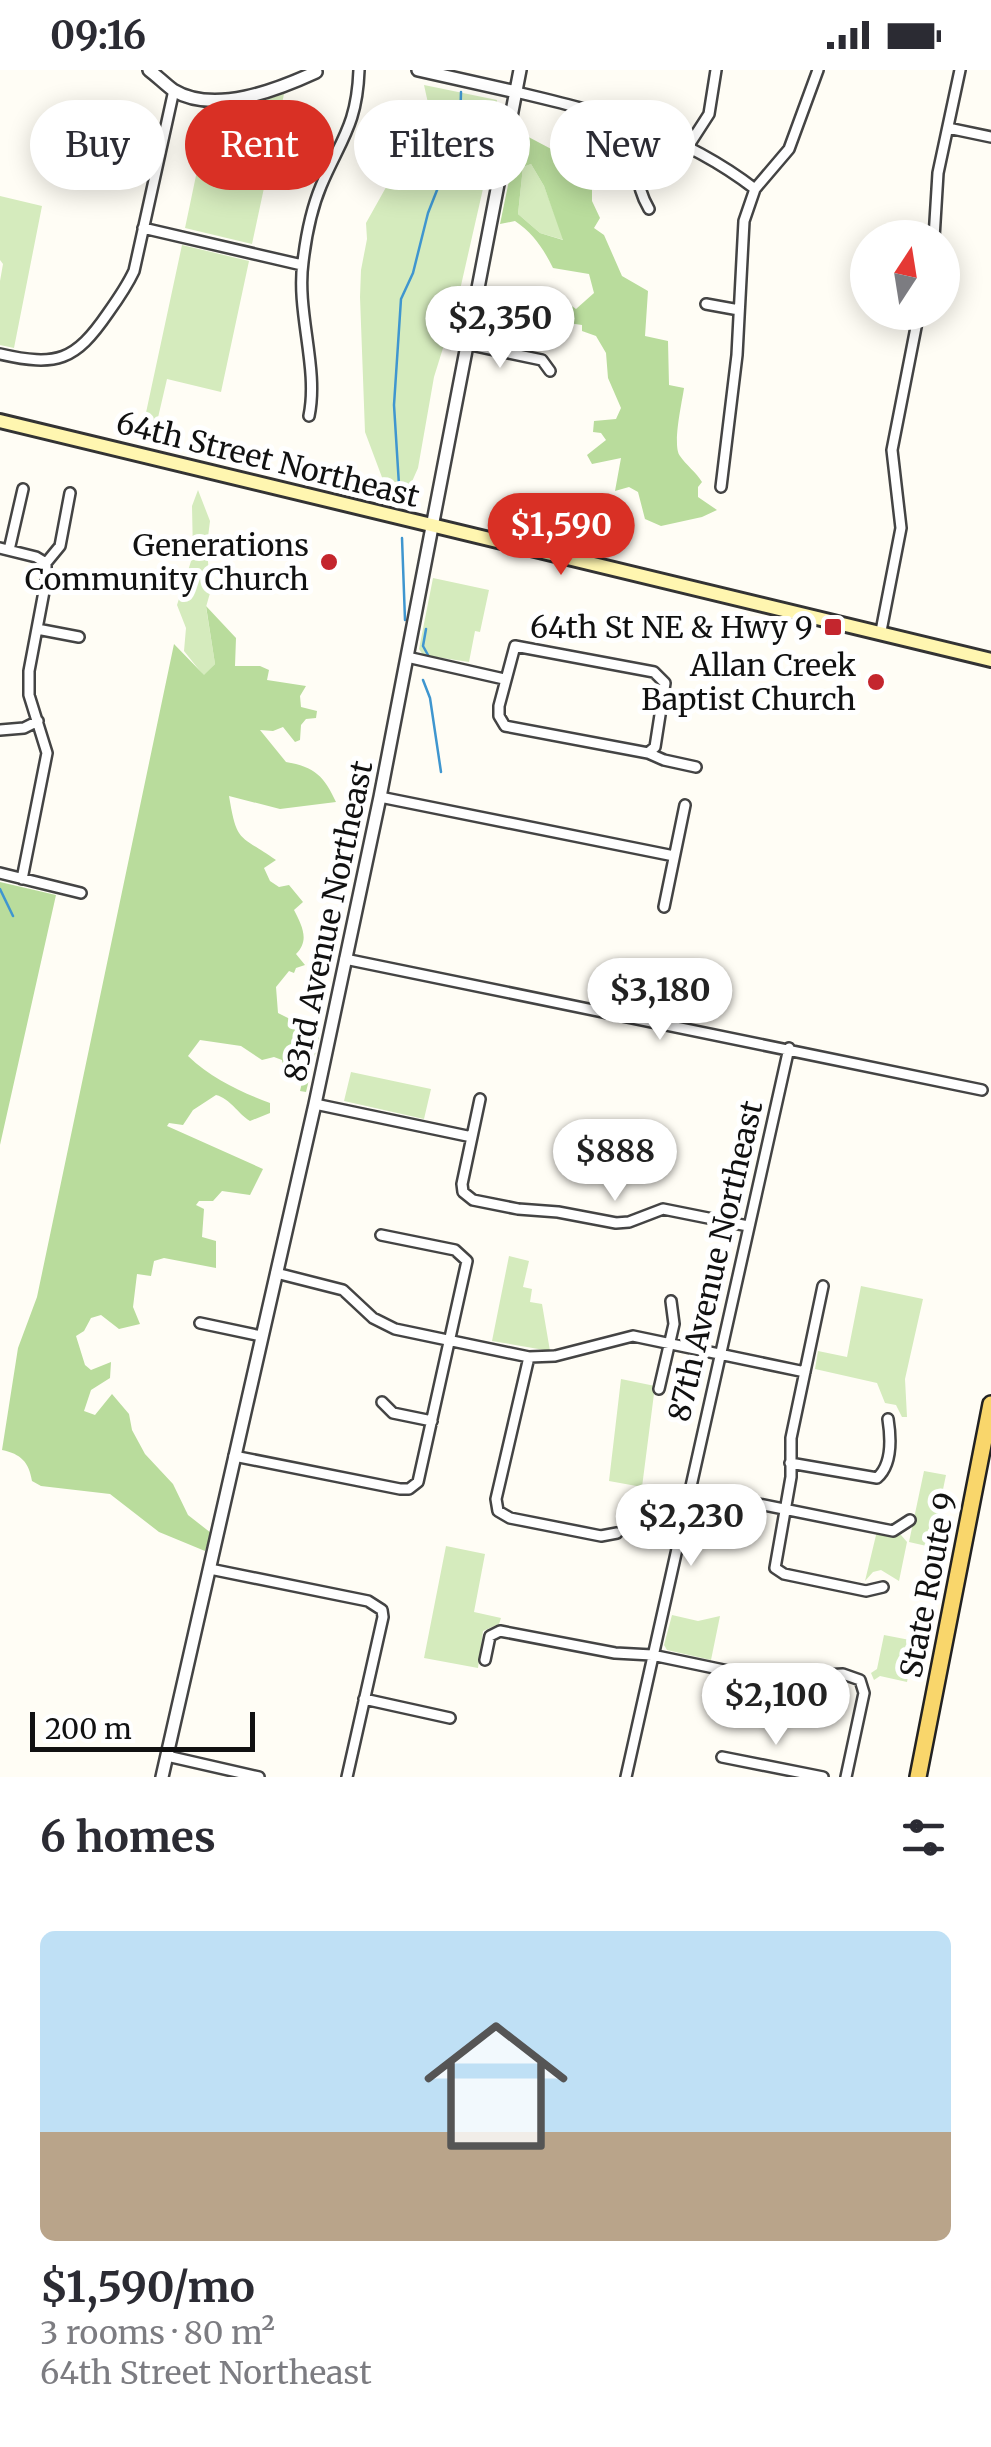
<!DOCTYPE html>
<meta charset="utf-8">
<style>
body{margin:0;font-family:Merriweather,serif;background:#f2f2f3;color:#2b2b33;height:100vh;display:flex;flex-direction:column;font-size:38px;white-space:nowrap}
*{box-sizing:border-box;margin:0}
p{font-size:32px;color:#7c7c81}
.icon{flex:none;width:55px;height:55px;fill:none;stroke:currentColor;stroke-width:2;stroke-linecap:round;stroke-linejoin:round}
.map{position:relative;height:1707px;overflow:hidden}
.side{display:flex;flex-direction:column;background:#fff;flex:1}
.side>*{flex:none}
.guide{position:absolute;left:30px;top:30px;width:932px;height:90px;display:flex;gap:20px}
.needle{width:65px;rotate:12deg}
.controls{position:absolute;left:850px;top:150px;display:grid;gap:20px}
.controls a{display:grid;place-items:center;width:110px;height:110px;border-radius:50%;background:#fff;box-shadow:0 5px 25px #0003;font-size:50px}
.scale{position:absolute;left:30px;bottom:25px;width:225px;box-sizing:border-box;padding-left:10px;border:5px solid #111;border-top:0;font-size:28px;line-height:35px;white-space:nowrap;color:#111;-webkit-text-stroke:8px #fff;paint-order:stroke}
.price{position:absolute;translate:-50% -85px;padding:0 22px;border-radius:35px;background:#fff;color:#222;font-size:32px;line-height:65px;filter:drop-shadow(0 2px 5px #0008)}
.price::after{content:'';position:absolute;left:50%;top:60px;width:30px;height:22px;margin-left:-15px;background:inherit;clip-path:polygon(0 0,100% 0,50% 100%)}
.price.on{background:#d93025;color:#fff}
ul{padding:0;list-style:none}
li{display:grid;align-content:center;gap:20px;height:530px;padding:0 40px}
li span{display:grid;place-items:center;height:310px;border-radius:15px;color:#555}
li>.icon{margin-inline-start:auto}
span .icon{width:180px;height:180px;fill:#fffc;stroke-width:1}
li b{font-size:42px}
h2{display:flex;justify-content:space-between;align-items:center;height:120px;padding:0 40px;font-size:42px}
.pill{padding:0 35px;border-radius:45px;background:#fff;box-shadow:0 5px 25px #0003;font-size:35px;line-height:90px}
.pill.on{background:#d93025;color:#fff}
.status{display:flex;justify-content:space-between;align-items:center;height:70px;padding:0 50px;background:#fff;direction:ltr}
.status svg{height:28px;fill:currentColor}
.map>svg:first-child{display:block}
.green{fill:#d5ebbd}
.forest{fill:#b9dc9c;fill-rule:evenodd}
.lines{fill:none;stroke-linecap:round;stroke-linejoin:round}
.stream{stroke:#3f96cf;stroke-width:2.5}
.minor-casing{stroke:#444;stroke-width:14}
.tertiary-casing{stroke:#444;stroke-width:16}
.secondary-casing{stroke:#333;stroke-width:18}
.primary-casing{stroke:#222;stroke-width:20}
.minor{stroke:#fff;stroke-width:9}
.tertiary{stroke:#fff;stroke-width:11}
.secondary{stroke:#fff6b0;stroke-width:12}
.primary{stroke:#f9d66b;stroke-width:15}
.poi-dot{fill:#c4262e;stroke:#fff;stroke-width:4}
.labels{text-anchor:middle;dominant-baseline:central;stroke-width:10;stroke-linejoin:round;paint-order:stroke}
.street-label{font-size:30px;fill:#111;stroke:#fff}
.poi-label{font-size:30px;fill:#111;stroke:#fff;text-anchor:end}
</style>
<div class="status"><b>09:16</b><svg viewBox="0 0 49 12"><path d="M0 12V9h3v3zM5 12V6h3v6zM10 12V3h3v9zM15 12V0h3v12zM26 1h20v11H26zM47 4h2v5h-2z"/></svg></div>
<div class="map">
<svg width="991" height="1707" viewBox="0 0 991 1707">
<rect width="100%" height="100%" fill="#fffdf5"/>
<!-- green -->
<path class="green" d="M424 15 497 30 490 88 457 233 434 307 418 398 410 416 399 422 386 418 365 362 360 227 361 200 367 169 366 153 394 103 405 62 430 42Z
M284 24 252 174 185 158 210 39 240 38Z
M531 94 544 116 564 170 540 163 518 144 523 97Z
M0 126 42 136 14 278 0 275V211L3 194 0 190Z
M182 175 249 191 221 322 167 309 153 369 141 366Z
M198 420 210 451 207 475 210 523 206 537 215 594 204 606 184 581 186 558 177 535 193 485 192 436Z
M433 508 489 520 480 562 475 561 469 592 423 585 419 579Z
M351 1002 431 1019 424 1049 344 1031Z
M509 1186 529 1191 523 1217 532 1219 530 1232 542 1234 550 1281 492 1271Z
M861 1216 923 1229 905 1309 907 1347H902L896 1335 885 1333 877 1313 815 1299 818 1281 847 1287Z
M621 1309 655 1316 642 1417 609 1411Z
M924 1401 946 1405 931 1477 909 1472Z
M877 1461 901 1465 907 1472 899 1511 881 1500 873 1502 865 1511Z
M446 1476 485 1484 474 1542 501 1548 499 1554 483 1561 478 1598 424 1588Z
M672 1545 698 1551 720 1546 711 1590 667 1580 664 1575Z
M884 1565 915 1571 907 1612 880 1606 874 1610 871 1603 877 1599Z"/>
<!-- forest -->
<path class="forest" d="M519 62 555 81 592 89V131L600 148 594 158 604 165 622 206 648 221 645 266 668 271 669 315 684 318C682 333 672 375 680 386 686 395 696 402 702 412L698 417V427L717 440 702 447 661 456 645 449 638 422 629 417 615 421 621 388 592 394 587 385 606 370 601 363 593 362 594 351 616 349 621 338 608 308 606 283 596 266 582 261V255L554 251 541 225 548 219 576 239 594 223 589 204 553 198C543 178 533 163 515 151L500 154ZM531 94 544 116 563 170 540 163 518 144 523 97Z
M206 536 236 568 235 596H260L269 600 267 610 306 616 300 626 301 637 317 641 316 648 306 649 301 655 300 670 295 672 283 657 273 661 260 660 286 692C315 697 324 706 336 732L280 739 229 726C237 774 239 764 276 790L264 798 270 811 279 817 289 815 303 832 294 840C302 856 310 870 296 884L305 895 296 898 294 903 289 901 276 917 278 943 306 957 319 968 306 1022 300 1021 305 1000 297 995 284 1001 282 990 274 987 262 990 241 976 200 970 188 986C212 1009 241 1022 270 1033V1043L250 1051C237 1043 231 1029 216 1025L193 1040 183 1055 169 1053 167 1056 263 1099 250 1125 222 1121 213 1131H199L196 1135 204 1139 202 1167 216 1171V1198L164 1188 154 1191 151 1206 137 1204 133 1237 140 1254 119 1259 101 1245 91 1248 84 1261 76 1266 85 1295 91 1300 111 1292 110 1308 91 1320 84 1341 95 1345 112 1324 129 1344 132 1360 145 1384 173 1414 188 1445 211 1463 205 1481 159 1462 110 1424 41 1416 32 1411C29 1392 21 1384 2 1380L18 1278 37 1227 174 574 204 605 215 594Z
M0 812 56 825 0 1075Z"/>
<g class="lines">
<!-- stream -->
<path class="stream" d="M400 431 394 335 401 229 413 203 428 143 452 82 460 56 461 22
M402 468 405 550
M426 559 423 576 428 585
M423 610 430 628 441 702
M0 819 13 846"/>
<defs>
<path id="minor" d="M516 22C605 43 681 62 755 119
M641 56C636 86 633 112 649 139
M948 58 991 67
M689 75 709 44 716 0
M143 158 302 195
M934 168 938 103 960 0
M706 234 739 240
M466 274 542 290 550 301
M0 284C57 297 75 291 108 243 118 229 127 216 134 201L174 20
M309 346C319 298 296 242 303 192 306 166 311 140 321 116 341 69 357 55 359 0
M721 417 737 285 744 151 755 119 789 79 818 0
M0 478 36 487 46 493
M9 480 23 419
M37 559 79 567
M881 561 901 458 892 380 919 242
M407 587 504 609
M0 660 24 658 38 651
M648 683 655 677 665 613 654 602 515 576 499 636V646L505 656 648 683 664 690 696 697
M380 727 674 786
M0 803 81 823
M22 809 47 683 29 625V601L46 511V493L60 476 70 423
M664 837 685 735
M345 889 982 1020
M480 1029 462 1114 463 1122 473 1130 518 1139 558 1142 616 1153 629 1152 663 1139 748 1156
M315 1034 472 1067
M276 1203 343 1220 373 1248 395 1259 529 1287 555 1286 633 1266 805 1302
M823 1216 791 1368V1407L775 1498 784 1504 866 1521 883 1517
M200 1253 261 1266
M529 1287 496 1429 498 1441 510 1448 601 1466 617 1463
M659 1319 674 1254 671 1231
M382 1332 393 1343 432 1351
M234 1386 400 1419H409L418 1412 467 1191 455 1180 381 1165
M790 1393 877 1408C892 1395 891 1368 888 1349
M689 1420 893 1461 910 1450
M210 1499 368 1531 382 1540 383 1547 347 1707
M485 1590 490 1566 500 1561 615 1583 652 1585 762 1608 843 1604 860 1610 864 1623 846 1707
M364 1629 450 1648
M167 1686 259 1707
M722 1687 823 1707
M626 1707 789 978"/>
<path id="tertiary" d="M149 0C157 6 165 14 173 20 214 45 277 20 316 2
M418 0 516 22
M162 1707 315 1034 380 727 520 0"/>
<path id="secondary" d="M0 351 991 590"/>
<path id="primary" d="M918 1707 991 1334"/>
</defs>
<!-- minor casing -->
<use href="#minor" class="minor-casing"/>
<!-- tertiary casing -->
<use href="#tertiary" class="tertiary-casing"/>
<!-- secondary casing -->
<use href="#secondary" class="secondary-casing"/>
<!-- primary casing -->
<use href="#primary" class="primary-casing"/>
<!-- minor -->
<use href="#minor" class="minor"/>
<!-- tertiary -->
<use href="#tertiary" class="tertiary"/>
<!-- secondary -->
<use href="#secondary" class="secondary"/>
<!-- primary -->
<use href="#primary" class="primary"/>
</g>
<!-- markers -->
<g class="poi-dot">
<circle cx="329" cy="492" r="10"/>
<rect x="823" y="547" width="20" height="20" rx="5"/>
<circle cx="876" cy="612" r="10"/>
</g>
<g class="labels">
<!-- street labels -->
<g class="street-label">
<text transform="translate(268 389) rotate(14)">64th Street Northeast</text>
<text transform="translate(328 851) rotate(-78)">83rd Avenue Northeast</text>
<text transform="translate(715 1191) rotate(-77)">87th Avenue Northeast</text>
<text transform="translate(928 1515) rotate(-79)">State Route 9</text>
</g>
<!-- poi labels -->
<g class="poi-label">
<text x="309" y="475">Generations<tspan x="309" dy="34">Community Church</tspan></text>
<text x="813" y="557">64th St NE &amp; Hwy 9</text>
<text x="856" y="595">Allan Creek<tspan x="856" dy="34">Baptist Church</tspan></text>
</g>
</g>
</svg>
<div class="controls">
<a><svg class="needle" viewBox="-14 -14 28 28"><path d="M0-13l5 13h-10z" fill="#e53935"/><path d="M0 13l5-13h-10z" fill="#7c7c81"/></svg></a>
</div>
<div class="scale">200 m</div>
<b class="price" style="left:500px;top:301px">$2,350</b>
<b class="price on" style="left:561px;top:508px">$1,590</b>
<b class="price" style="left:660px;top:973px">$3,180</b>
<b class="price" style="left:615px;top:1134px">$888</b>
<b class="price" style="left:691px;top:1499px">$2,230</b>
<b class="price" style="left:776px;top:1678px">$2,100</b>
<div class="guide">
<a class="pill">Buy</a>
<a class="pill on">Rent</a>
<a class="pill">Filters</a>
<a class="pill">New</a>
</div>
</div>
<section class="side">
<h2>6 homes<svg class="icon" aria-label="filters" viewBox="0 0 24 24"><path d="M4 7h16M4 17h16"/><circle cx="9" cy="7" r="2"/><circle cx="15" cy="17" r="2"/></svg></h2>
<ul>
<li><span style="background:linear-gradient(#bfe0f5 65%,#b9a48a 0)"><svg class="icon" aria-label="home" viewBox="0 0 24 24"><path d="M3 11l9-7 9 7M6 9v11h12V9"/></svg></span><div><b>$1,590/mo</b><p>3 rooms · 80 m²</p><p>64th Street Northeast</p></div></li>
</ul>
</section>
